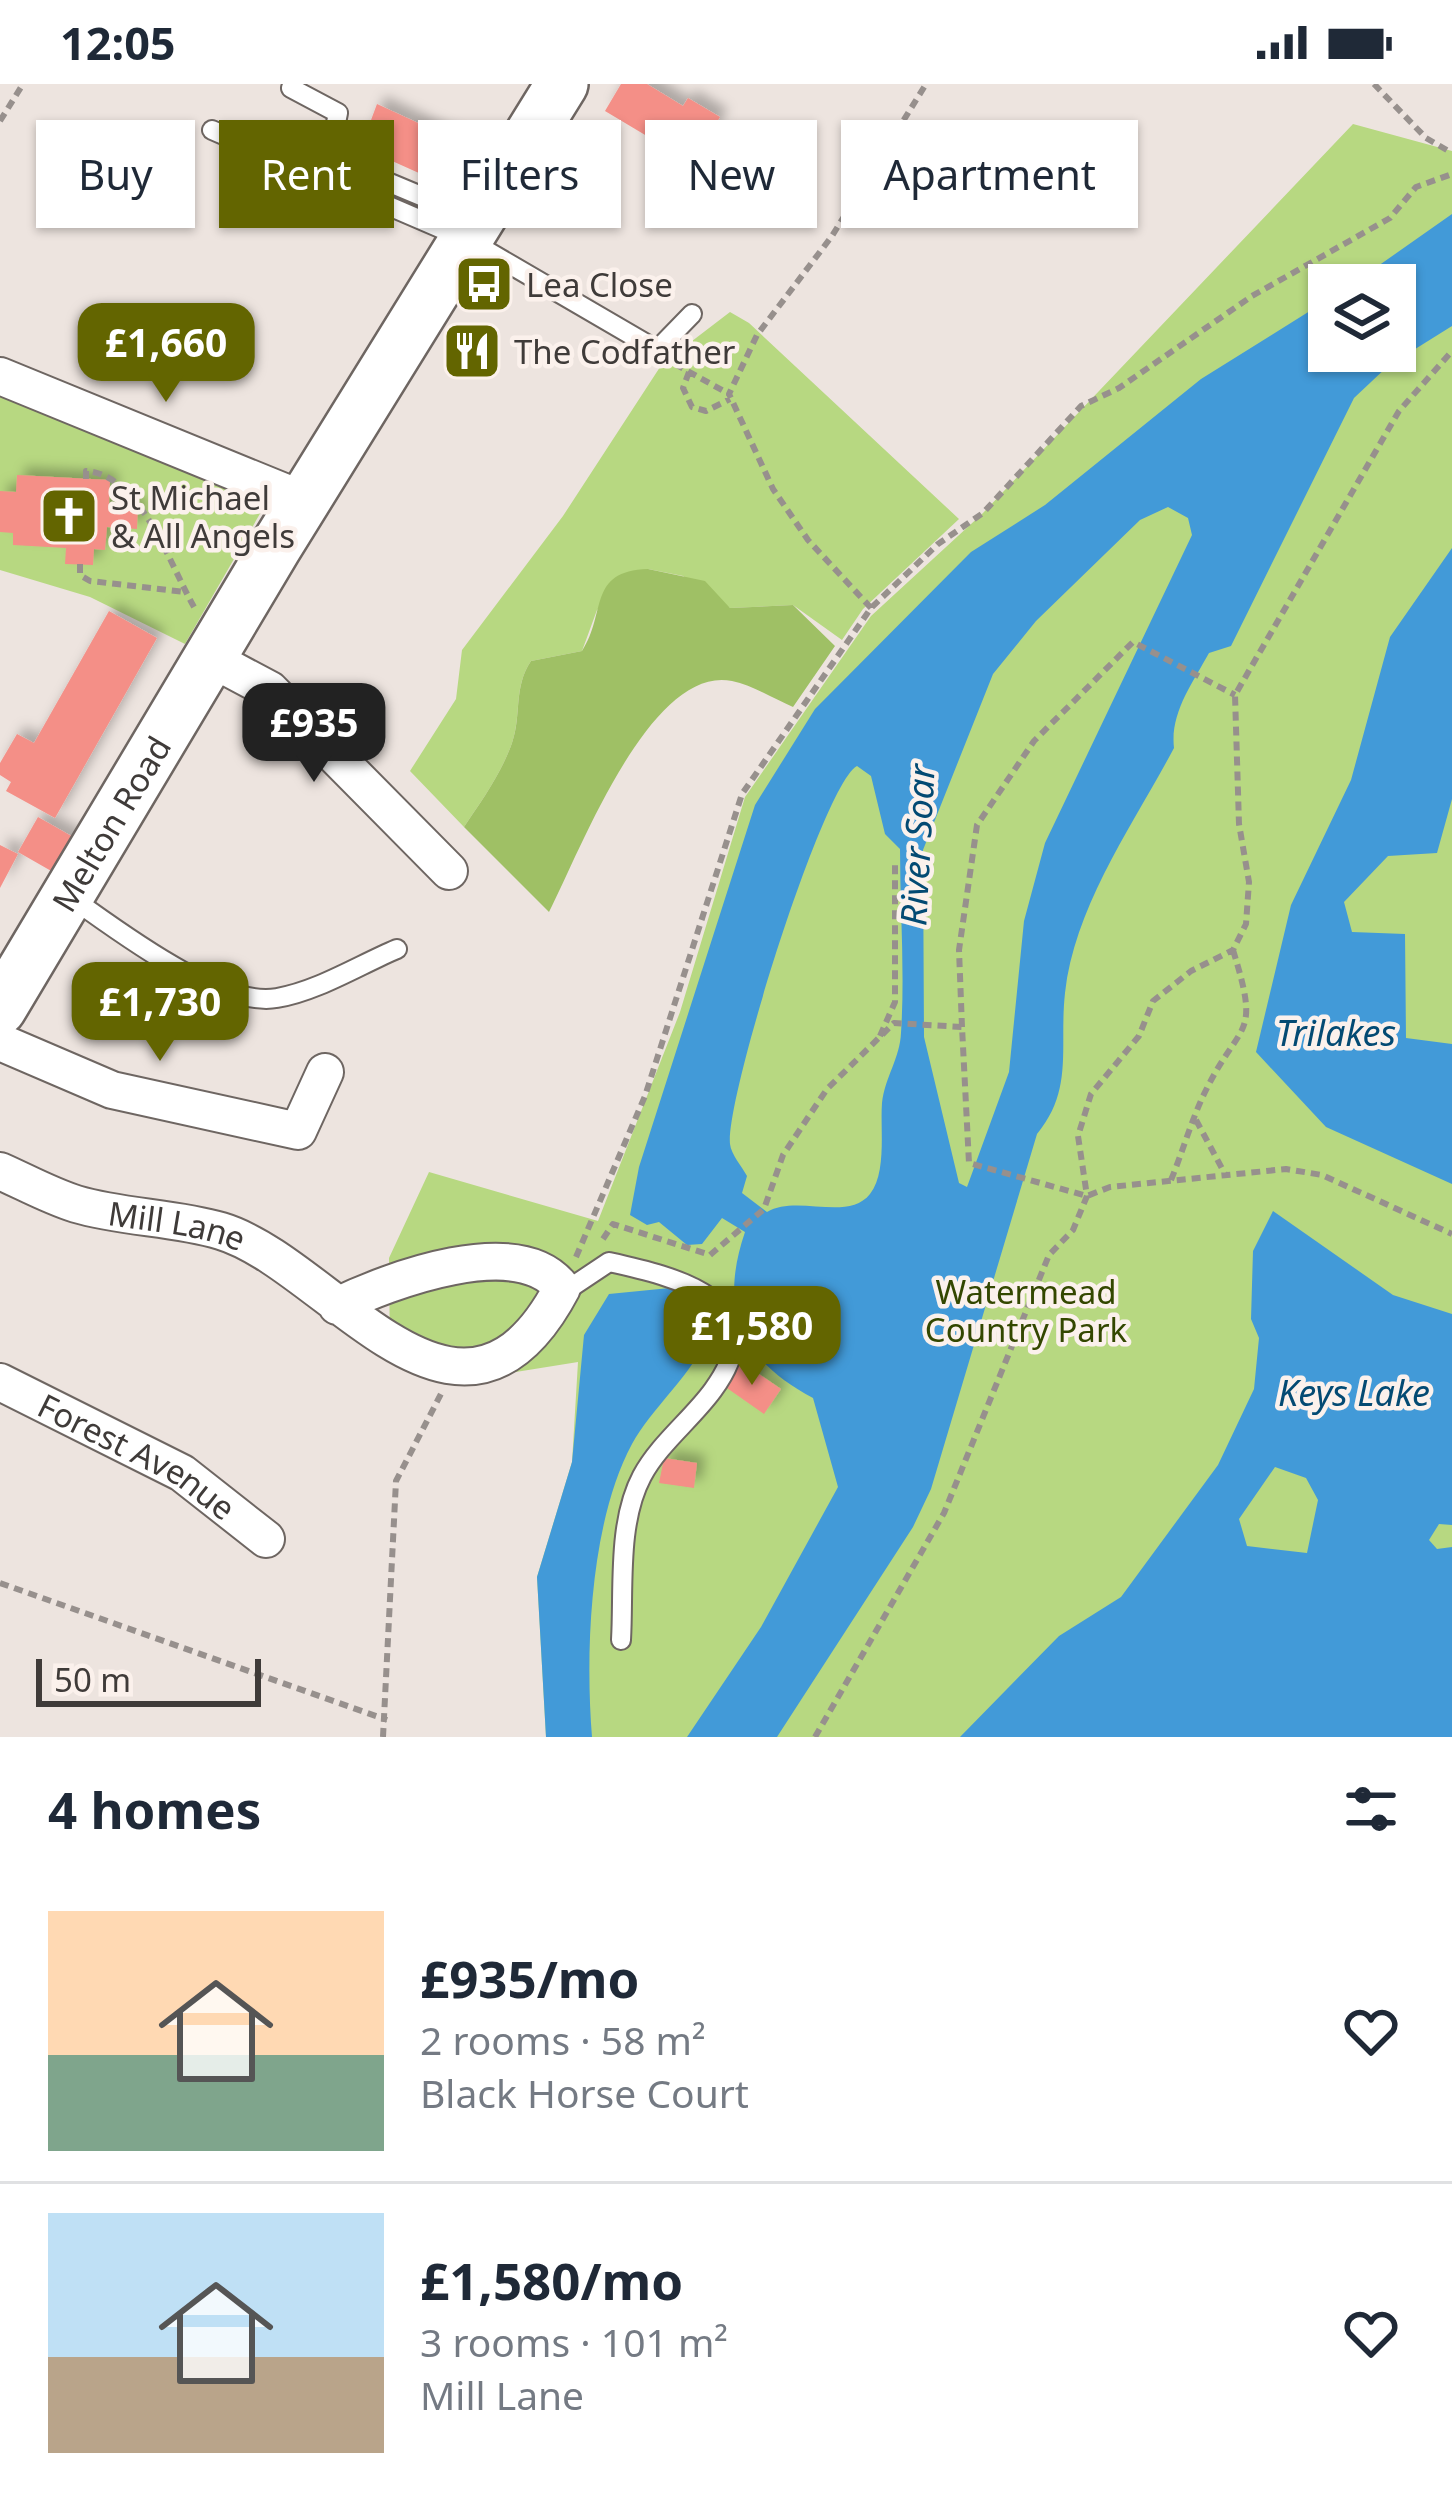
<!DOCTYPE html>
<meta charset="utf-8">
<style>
body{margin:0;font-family:"Noto Sans",sans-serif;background:#f2f2f3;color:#1f2937;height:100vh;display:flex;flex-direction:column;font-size:45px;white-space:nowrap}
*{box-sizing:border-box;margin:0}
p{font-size:39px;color:#747a83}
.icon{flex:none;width:66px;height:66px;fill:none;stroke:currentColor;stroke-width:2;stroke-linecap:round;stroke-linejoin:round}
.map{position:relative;height:1653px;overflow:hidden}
.panel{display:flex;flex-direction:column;background:#fff;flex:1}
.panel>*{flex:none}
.hud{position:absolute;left:36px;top:36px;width:1380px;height:108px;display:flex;gap:24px}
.tools{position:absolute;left:1308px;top:180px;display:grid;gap:24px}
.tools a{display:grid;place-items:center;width:108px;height:108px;border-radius:0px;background:#fff;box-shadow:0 3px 9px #0004;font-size:60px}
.scale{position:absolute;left:36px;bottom:30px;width:225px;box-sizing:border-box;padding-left:12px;border:6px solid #3f3b39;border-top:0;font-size:33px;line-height:42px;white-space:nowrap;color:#3f3b39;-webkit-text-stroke:9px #fbf1ec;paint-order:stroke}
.price{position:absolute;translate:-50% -102px;padding:0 27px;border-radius:24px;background:#636500;color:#fff;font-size:39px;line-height:78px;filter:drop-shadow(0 3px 6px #0008)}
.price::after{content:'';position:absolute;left:50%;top:72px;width:36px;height:27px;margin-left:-18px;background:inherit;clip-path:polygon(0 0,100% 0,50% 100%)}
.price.on{background:#222;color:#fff}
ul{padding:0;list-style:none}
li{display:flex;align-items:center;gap:36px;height:300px;padding:0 48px}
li+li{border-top:3px solid #e0e1e3}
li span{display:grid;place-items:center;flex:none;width:336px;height:240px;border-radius:0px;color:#555}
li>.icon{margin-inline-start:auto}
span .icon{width:144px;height:144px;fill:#fffc;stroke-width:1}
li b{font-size:51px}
h2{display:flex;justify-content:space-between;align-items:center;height:144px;padding:0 48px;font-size:51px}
.pill{padding:0 42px;border-radius:0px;background:#fff;box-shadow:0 3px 9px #0004;font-size:42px;line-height:108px}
.pill.on{background:#636500;color:#fff}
.status{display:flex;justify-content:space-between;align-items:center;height:84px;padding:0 60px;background:#fff;direction:ltr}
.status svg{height:33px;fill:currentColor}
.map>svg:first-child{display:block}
.green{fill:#b7d881;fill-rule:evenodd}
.forest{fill:#9fc065}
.water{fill:#429ad8;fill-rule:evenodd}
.building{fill:#f48f87;filter:url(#shadow)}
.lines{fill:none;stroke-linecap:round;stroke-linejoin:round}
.lane-casing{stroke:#6e6662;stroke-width:22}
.street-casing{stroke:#6e6662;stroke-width:40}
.secondary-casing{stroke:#6e6662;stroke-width:56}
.path{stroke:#97908d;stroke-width:6;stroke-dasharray:9 6;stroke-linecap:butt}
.lane{stroke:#fff;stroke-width:18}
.street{stroke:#fff;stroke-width:36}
.secondary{stroke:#fff;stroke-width:51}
.labels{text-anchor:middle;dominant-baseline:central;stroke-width:9;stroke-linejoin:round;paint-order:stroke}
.poi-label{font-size:33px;fill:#3f3b39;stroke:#fbf1ec;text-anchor:start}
.street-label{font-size:33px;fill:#3f3b39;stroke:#fbf1ec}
.park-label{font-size:33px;fill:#334700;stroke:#fbf1ec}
.water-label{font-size:36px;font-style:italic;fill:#034a73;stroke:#fbf1ec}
</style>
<div class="status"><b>12:05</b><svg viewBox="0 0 49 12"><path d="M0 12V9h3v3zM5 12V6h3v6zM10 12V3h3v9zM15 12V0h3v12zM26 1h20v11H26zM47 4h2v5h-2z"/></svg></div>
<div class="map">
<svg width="1452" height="1653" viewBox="0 0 1452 1653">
<defs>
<filter id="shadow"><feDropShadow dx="8" dy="-8" stdDeviation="6" flood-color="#0004"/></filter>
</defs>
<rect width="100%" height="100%" fill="#ede4df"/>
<!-- green -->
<path class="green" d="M1353 40 1452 67V1653H546L537 1493 572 1378 578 1278 447 1299 390 1275 389 1174 429 1088 598 1137 680 928 745 713 871 532 983 429ZM1329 201H1395V267H1329Z
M730 228 749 239 959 435 863 525 842 556 793 521 730 524 683 492 648 485 597 526 582 567 531 577C513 604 522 629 512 659 501 690 482 716 464 743L410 687 456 615 462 566 563 432 662 280Z
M0 312 265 421 185 560 90 513 0 486Z"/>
<!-- forest -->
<path class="forest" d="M648 485 705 497 730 524 793 521 835 562 793 623C774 615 752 601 732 597 650 580 579 770 549 828L464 743C482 716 501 690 512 659 522 630 513 604 531 577L582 567C607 529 587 487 648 485Z"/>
<!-- water -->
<path class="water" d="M1452 130V242L1388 282 1354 314 1231 562 1209 569C1192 600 1170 629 1174 664 1133 741 1075 821 1065 909 1059 963 1074 1006 1037 1050L931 1405 913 1443 777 1653H687L761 1543 838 1403 813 1314C742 1276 718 1227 745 1148L722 1134 702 1160 687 1161 659 1138 647 1141 630 1131 639 1083 755 721 815 625 971 468 1045 421 1201 295 1329 215V267H1395V201H1351ZM1168 423 1188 434 1192 451 1045 759 1024 837 1009 988 967 1103 959 1099 924 953 923 766 993 590 1036 537 1140 436ZM857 682 871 692 885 750 900 765C900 826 905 888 901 949 900 974 885 993 882 1019 880 1045 887 1088 870 1110 848 1138 797 1110 767 1128L742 1109 747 1092C742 1083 731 1070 730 1060 725 1015 823 700 857 682Z
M1452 464V715L1437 769 1388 772 1344 818 1352 848 1405 850 1406 954 1452 960V1100L1326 1043 1256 968 1291 821 1351 696 1390 553Z
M1273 1127 1393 1211 1452 1230V1441L1439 1440 1429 1456 1437 1465 1452 1463V1653H960L1059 1552 1121 1513 1218 1381 1254 1305 1259 1254 1251 1235 1253 1167ZM1275 1383 1306 1394 1318 1416 1307 1469 1247 1462 1239 1435Z
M680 1203C703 1210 713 1230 706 1254 696 1286 650 1326 632 1360 590 1438 585 1567 592 1653H546L537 1493 572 1378 584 1251 609 1210Z"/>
<!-- building -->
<path class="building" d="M621 0H647L683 22 688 14 720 33 692 79 605 27Z
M377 20 470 63 450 103 361 63Z
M17 391 110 396 109 420 138 421 137 445 107 443 105 466 94 465 93 481 65 480 66 464 13 461V449L0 448V407L16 408Z
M109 527 157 554 55 734 6 707 11 698 0 691V679L17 650 34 659Z
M38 733 80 757 60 792 18 768Z
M0 761 18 770 0 804Z
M740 1277 781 1305 764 1330 724 1302Z
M664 1374 697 1379 694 1404 659 1399Z"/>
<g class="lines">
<defs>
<path id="lane" d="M291 4 338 29 333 54 354 84 476 135
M212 46 470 157 657 266 692 230
M73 815C120 848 219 924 277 914 318 907 359 881 397 865
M561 1210 609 1178C673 1192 779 1216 713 1306 692 1335 659 1360 642 1392 617 1439 624 1505 621 1556"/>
<g id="street">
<path d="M0 292 306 417"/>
<path d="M210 574 270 606 449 787"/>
<path d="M0 958 112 1006 298 1047 325 988"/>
<path id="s1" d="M0 1087C25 1098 50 1112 76 1120 123 1134 174 1133 221 1147 331 1180 461 1396 562 1204 519 1147 388 1197 337 1222"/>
<path id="s2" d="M0 1298 182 1389 266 1455"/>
</g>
<g id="secondary">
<path id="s3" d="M0 925 275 464 562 0"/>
</g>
</defs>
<!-- lane casing -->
<use href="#lane" class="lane-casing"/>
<!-- street casing -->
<use href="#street" class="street-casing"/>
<!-- secondary casing -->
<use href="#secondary" class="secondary-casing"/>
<!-- path -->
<path class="path" d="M1374 0 1426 54 1452 69
M0 37 23 0
M675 280 729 310
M689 288 683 304 692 323 706 327 730 315
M86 395V387C141 391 169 479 194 523
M80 480V491L90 497 185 508
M871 524 808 456 773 405 729 310 757 251 832 152 926 0
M962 943 959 866 977 741 1034 657 1133 558 1235 611
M880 952 895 918V780
M1196 1036 1225 1090
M1171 1096C1183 1067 1192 1034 1206 1006 1241 935 1261 956 1233 866
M603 1155 613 1140 710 1171 764 1125 783 1071 827 1005 894 939 962 943 969 1079 1087 1112 1110 1103 1286 1085 1322 1091 1452 1150
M576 1173 645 1012 742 710 871 524 938 460 983 429 1081 322 1119 304 1252 212 1390 134 1416 103 1452 90
M0 1499 387 1636
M383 1653 396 1397 442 1308
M815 1653 944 1429 1049 1171 1073 1146 1087 1112 1078 1052 1091 1010 1139 952 1153 917 1191 887 1233 866 1246 840 1249 798 1239 740 1235 611 1399 327 1452 267"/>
<!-- lane -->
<use href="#lane" class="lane"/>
<!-- street -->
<use href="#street" class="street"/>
<!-- secondary -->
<use href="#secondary" class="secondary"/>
</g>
<!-- icons -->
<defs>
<symbol id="bus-square" viewBox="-11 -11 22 22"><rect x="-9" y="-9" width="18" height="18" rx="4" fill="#636500" stroke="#fbf1ec"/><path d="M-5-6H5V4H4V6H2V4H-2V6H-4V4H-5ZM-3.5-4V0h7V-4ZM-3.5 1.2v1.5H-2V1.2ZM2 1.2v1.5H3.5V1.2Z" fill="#fff"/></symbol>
<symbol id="restaurant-square" viewBox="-11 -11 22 22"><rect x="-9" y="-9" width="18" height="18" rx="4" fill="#636500" stroke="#fbf1ec"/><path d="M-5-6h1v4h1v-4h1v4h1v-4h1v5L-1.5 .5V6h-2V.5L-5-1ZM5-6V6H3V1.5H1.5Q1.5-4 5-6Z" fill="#fff"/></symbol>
<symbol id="church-square" viewBox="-11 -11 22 22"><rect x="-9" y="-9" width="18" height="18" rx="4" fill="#636500" stroke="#fbf1ec"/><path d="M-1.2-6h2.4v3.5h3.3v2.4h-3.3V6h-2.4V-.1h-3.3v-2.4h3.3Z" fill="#fff"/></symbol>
</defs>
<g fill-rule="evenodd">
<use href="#bus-square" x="451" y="167" width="66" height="66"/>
<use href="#restaurant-square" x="439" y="234" width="66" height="66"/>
<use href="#church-square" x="36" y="399" width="66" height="66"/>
</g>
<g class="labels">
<!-- poi labels -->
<g class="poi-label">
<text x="526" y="200">Lea Close</text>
<text x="514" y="267">The Codfather</text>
<text x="111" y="413">St Michael<tspan x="111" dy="38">&amp; All Angels</tspan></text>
</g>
<!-- street labels -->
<g class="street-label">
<text stroke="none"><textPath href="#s3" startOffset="216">Melton Road</textPath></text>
<text stroke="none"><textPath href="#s1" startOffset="186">Mill Lane</textPath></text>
<text stroke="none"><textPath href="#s2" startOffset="156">Forest Avenue</textPath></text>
</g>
<!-- park labels -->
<g class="park-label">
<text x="1026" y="1207">Watermead<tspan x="1026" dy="38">Country Park</tspan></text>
</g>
<!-- water labels -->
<g class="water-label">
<text transform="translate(917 761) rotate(-87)">River Soar</text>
<text x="1336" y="948">Trilakes</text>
<text x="1354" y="1308">Keys Lake</text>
</g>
</g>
</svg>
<div class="tools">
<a><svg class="icon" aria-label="layers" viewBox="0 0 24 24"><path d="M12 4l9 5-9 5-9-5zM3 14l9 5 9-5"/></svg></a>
</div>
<div class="scale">50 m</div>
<b class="price" style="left:166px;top:321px">£1,660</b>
<b class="price on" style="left:314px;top:701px">£935</b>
<b class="price" style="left:160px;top:980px">£1,730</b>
<b class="price" style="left:752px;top:1304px">£1,580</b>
<div class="hud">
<a class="pill">Buy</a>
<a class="pill on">Rent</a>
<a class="pill">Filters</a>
<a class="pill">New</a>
<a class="pill">Apartment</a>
</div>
</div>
<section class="panel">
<h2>4 homes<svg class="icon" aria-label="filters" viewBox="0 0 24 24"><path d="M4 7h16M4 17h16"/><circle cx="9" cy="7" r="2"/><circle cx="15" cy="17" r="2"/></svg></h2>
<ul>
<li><span style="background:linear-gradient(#ffd9b3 60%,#7fa58c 0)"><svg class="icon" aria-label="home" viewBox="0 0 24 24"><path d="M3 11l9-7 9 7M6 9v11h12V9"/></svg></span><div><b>£935/mo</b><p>2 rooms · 58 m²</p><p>Black Horse Court</p></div><svg class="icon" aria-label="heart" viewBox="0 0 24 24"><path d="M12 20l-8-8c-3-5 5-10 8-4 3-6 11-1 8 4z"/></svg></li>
<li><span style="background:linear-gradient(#bfe0f5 60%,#b9a48a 0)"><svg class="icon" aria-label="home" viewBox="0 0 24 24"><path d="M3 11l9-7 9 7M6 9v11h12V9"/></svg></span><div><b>£1,580/mo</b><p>3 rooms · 101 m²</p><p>Mill Lane</p></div><svg class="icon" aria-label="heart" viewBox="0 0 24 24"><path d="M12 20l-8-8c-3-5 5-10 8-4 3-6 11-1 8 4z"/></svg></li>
</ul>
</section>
